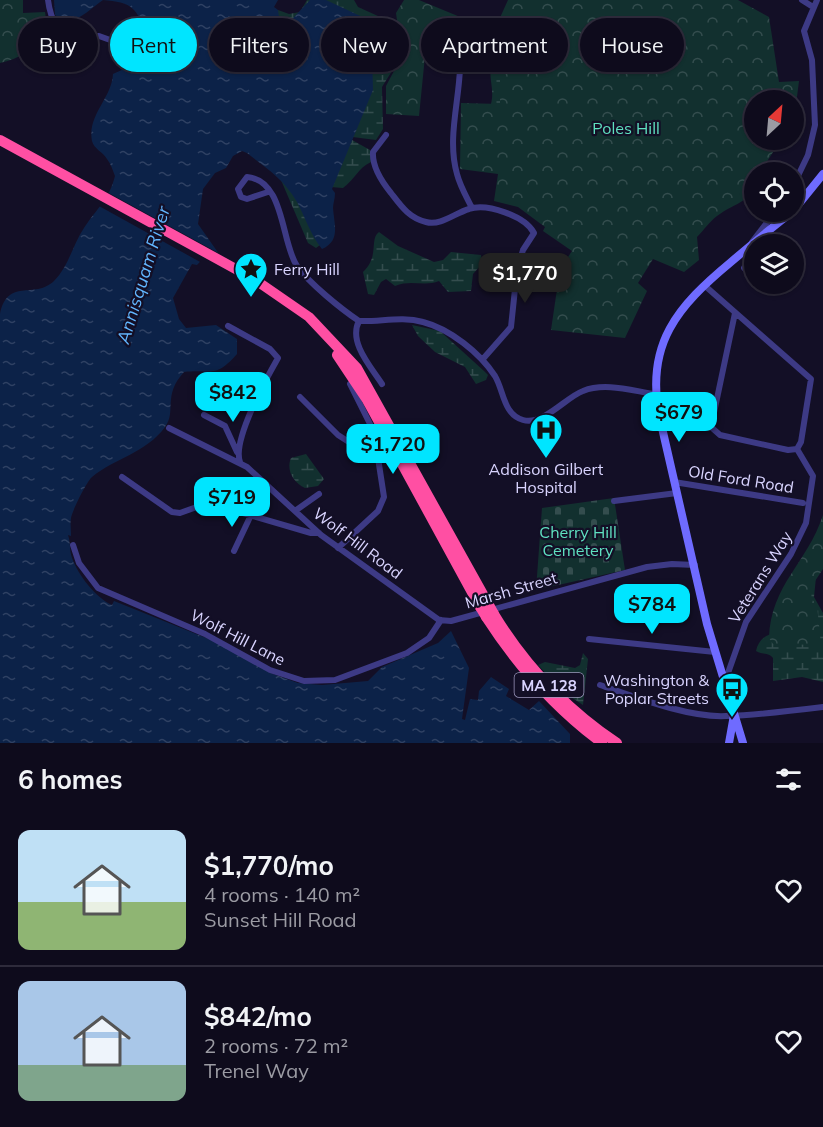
<!DOCTYPE html>
<meta charset="utf-8">
<style>
body{margin:0;font-family:Mulish,sans-serif;background:#171425;color:#f1f3f6;height:100vh;display:flex;flex-direction:column;font-size:22px;white-space:nowrap}
*{box-sizing:border-box;margin:0}
p{font-size:20px;color:#9b9ba3}
.icon{flex:none;width:33px;height:33px;fill:none;stroke:currentColor;stroke-width:2;stroke-linecap:round;stroke-linejoin:round}
.map{position:relative;height:743px;overflow:hidden}
.panel{display:flex;flex-direction:column;background:#0e0b1c;flex:1}
.panel>*{flex:none}
.top-card{position:absolute;left:18px;top:18px;width:788px;height:54px;display:flex;gap:12px}
.needle{width:39px;rotate:26deg}
.fabs{position:absolute;left:744px;top:90px;display:grid;gap:12px}
.fabs a{display:grid;place-items:center;width:60px;height:60px;border-radius:50%;background:#0e0b1c;box-shadow:0 2px 4px #0004,0 0 0 2px #2e2b3b;font-size:30px}
.price{position:absolute;translate:-50% -51px;padding:0 14px;border-radius:12px;background:#00e5ff;color:#111;font-size:20px;line-height:39px;filter:drop-shadow(0 2px 3px #0008)}
.price::after{content:'';position:absolute;left:50%;top:36px;width:18px;height:14px;margin-left:-9px;background:inherit;clip-path:polygon(0 0,100% 0,50% 100%)}
.price.on{background:#222;color:#fff}
ul{padding:0;list-style:none}
li{display:flex;align-items:center;gap:18px;height:150px;padding:0 18px}
li+li{border-top:2px solid #2e2b3b}
li span{display:grid;place-items:center;flex:none;width:168px;height:120px;border-radius:12px;color:#555}
li>.icon{margin-inline-start:auto}
span .icon{width:72px;height:72px;fill:#fffc;stroke-width:1}
li b{font-size:26px}
h2{display:flex;justify-content:space-between;align-items:center;height:72px;padding:0 18px;font-size:26px}
.tag{padding:0 21px;border-radius:27px;background:#0e0b1c;box-shadow:0 2px 4px #0004,0 0 0 2px #2e2b3b;font-size:21px;line-height:54px}
.tag.on{background:#00e5ff;color:#111}
.map>svg:first-child{display:block}
.wetland{fill:url(#wetland-marsh)}
.cemetery{fill:url(#cemetery-stones)}
.park{fill:url(#park-crowns)}
.water{fill:url(#water-ripples)}
.pier{fill:#130f26}
.lines{fill:none;stroke-linecap:round;stroke-linejoin:round}
.minor{stroke:#3d3a85;stroke-width:6}
.secondary{stroke:#6f6bff;stroke-width:8}
.motorway{stroke:#ff4fa3;stroke-width:10}
.motorway-bridge{stroke:#ff4fa3;stroke-width:10}
.labels{text-anchor:middle;dominant-baseline:central;stroke-width:4.5;stroke-linejoin:round;paint-order:stroke}
.shield{fill:#130f26;stroke:#9e99be;stroke-width:1.5}
.shield-label{font-size:15px;font-weight:bold;fill:#d9d4ff}
.park-label{font-size:16px;fill:#5fe0c0;stroke:#130f26}
.poi-label{font-size:16px;fill:#d9d4ff;stroke:#130f26;text-anchor:start}
.street-label{font-size:16px;fill:#d9d4ff;stroke:#130f26}
.water-label{font-size:18px;font-style:italic;fill:#62b6ff;stroke:#130f26}
</style>
<div class="map">
<svg width="823" height="743" viewBox="0 0 823 743">
<defs>
<pattern id="wetland-marsh" width="20" height="14" patternUnits="userSpaceOnUse" patternTransform="scale(1.5)"><rect width="20" height="14" fill="#12302f"/><path d="M1 5h8M5 5V1M11 12h8M15 12V8" fill="none" stroke="#344d4e"/></pattern>
<pattern id="cemetery-stones" width="16" height="16" patternUnits="userSpaceOnUse" patternTransform="scale(1.5)"><rect width="16" height="16" fill="#12302f"/><path d="M2 7V4a2 2 0 0 1 4 0v3zM10 15v-3a2 2 0 0 1 4 0v3z" fill="#344d4e"/></pattern>
<pattern id="park-crowns" width="20" height="18" patternUnits="userSpaceOnUse" patternTransform="scale(1.5)"><rect width="20" height="18" fill="#12302f"/><path d="M2 6a3 3 0 1 1 6 0M12 15a3 3 0 1 1 6 0" fill="none" stroke="#344d4e"/></pattern>
<pattern id="water-ripples" width="26" height="14" patternUnits="userSpaceOnUse" patternTransform="scale(1.5)"><rect width="26" height="14" fill="#0c2248"/><path d="M2 4q2-2 4 0t4 0M15 11q2-2 4 0t4 0" fill="none" stroke="#2f4163"/></pattern>
</defs>
<rect width="100%" height="100%" fill="#130f26"/>
<!-- wetland -->
<path class="wetland" d="M307 0H354L358 7 389 21 393 38 402 42 405 50 382 87 383 129 376 140 345 136 370 150 372 157 371 162C358 168 355 179 343 188L331 187 320 245 316 248 308 243 278 173V10L289 14 300 12Z
M505 44 520 98 489 110C500 83 477 73 505 44Z
M379 232 398 246 434 262 443 260 451 252 481 255 482 264 473 274 471 291 448 292 439 281C424 287 411 279 395 286L386 279 381 282 374 295 368 294 363 272C380 256 369 239 379 232Z
M412 325 440 331 484 371 488 375 486 380 476 384 465 367 435 352 418 336Z
M306 454 324 479 318 486 305 488C293 482 286 470 291 458Z
M816 577 814 597 823 613V682L802 677 773 681V658C769 652 762 655 756 651 758 642 763 636 772 634Z
M583 653 588 659 583 705 562 691 538 665 545 662 575 668 580 665Z"/>
<!-- cemetery -->
<path class="cemetery" d="M614 498 625 570 536 590 542 508Z"/>
<!-- park -->
<path class="park" d="M0 0H23V13L45 12 48 33C36 49 18 59 0 63Z
M404 0H419L494 31 508 0H738L769 17 779 82 799 81 794 120V100H754V140H781L760 172H754C754 204 737 201 717 216 710 221 704 230 697 237L699 260 684 272 653 259 638 283 647 291 625 338 551 330 560 269 572 251 543 231 545 227 518 207 494 201 498 174 460 169 461 103 500 104V61L453 58 448 47 449 39 428 26 419 116 386 114V86L402 56 396 13Z
M823 515V569L811 587 809 596 817 605 821 645 773 644 769 638C771 584 807 564 823 515Z"/>
<!-- water -->
<path class="water" d="M54 0H278L274 7 278 10 281 31 310 0H326L371 21 373 90 332 189 335 193C335 199 333 203 333 208 334 224 341 241 322 249 311 236 305 217 297 202 283 178 267 169 247 153L242 151 233 156 226 168 215 173 203 189 198 224 219 254 209 252 197 265 192 264 173 298 179 319 186 328 216 325 237 339V354C215 379 211 369 184 372 162 396 177 411 165 427 146 453 115 458 92 477 87 481 72 511 71 518 70 523 71 530 71 536L68 535C71 544 69 549 72 558 78 575 96 598 112 605L114 601 216 642 273 674 298 683 322 685 368 681 382 667 438 643 451 631 469 668 462 719 465 720 470 699 478 700 479 691 491 677 509 689 506 696 529 710 539 701 570 734V743H0V314C8 277 34 300 54 281 69 266 73 244 84 228 97 208 109 200 115 176 113 171 111 164 107 159 103 152 94 149 92 141 87 115 112 98 113 74 123 69 135 66 142 58 148 51 146 44 144 35 139 8 131 2 103 0 88 10 74 29 55 15Z"/>
<!-- pier -->
<path class="pier" d="M107 192 222 255 211 254 202 263 99 206Z"/>
<g class="lines">
<!-- minor -->
<path class="minor" d="M48 0C50 17 60 43 81 42 88 42 93 37 99 36L113 41
M802 0 813 7
M460 68C459 102 447 140 457 174 460 186 466 196 472 208
M386 135 373 152C372 167 382 182 391 193 401 206 409 218 426 222 441 226 455 213 469 209 487 203 525 216 534 233L523 250 517 270 511 327 482 360
M794 184 808 155 815 125 812 60 804 31 817 0
M268 192 247 199 241 197 238 189 247 177C285 180 281 243 297 266 309 283 341 309 359 321
M752 242 775 212
M754 253 744 268 754 278
M794 268 796 269
M704 285 811 379 801 442 797 449
M735 313 711 427 720 435 788 450 797 449
M359 321C380 322 402 316 423 322 450 329 480 353 495 376 504 391 503 414 523 420 543 426 566 397 583 391 605 382 633 391 655 394
M359 321C348 342 371 367 382 384
M228 326 270 349 278 358C266 379 232 441 240 462
M300 397 338 435 377 460
M204 415 225 426 237 452
M169 428 247 467 321 535 439 620 451 621 647 567 672 564 695 565
M122 477 172 512 180 513 205 504 215 505 311 533H319
M674 482 803 503
M614 501 677 493
M295 511 319 494
M73 545 79 563 98 588 205 634 270 670 304 681 335 680 407 653 429 638 441 620
M338 548 378 511 384 497 374 432 350 384
M234 551 251 515
M589 639 715 652
M723 679 728 673 746 622 791 554 806 523 813 476 797 449
M600 685C635 697 689 718 726 716 758 715 791 711 823 707"/>
<!-- secondary -->
<path class="secondary" d="M794 210 823 174
M729 743 734 715
M743 743 707 624 660 419C644 344 678 306 731 262 751 245 771 228 792 212"/>
<!-- motorway -->
<path class="motorway" d="M0 140 254 279 309 317 357 368 489 605
M337 355 367 400 480 607
M494 614C525 665 568 710 617 743
M486 617C517 665 556 709 602 743"/>
<!-- motorway-bridge -->
<path class="motorway-bridge" d="M489 605 494 614
M480 607 486 617"/>
</g>
<!-- icons -->
<defs>
<symbol id="sight-pin" viewBox="-11 -11 22 30"><path d="M0 17L-7.5 6A9.5 9.5 0 1 1 7.5 6Z" fill="#00e5ff" stroke="#130f26"/><path d="M0-6L1.8-2.2L6-1.7L2.9 1.2L3.7 5.4L0 3.3L-3.7 5.4L-2.9 1.2L-6-1.7L-1.8-2.2Z" fill="#111"/></symbol>
<symbol id="hospital-pin" viewBox="-11 -11 22 30"><path d="M0 17L-7.5 6A9.5 9.5 0 1 1 7.5 6Z" fill="#00e5ff" stroke="#130f26"/><path d="M-5-5h3v3.5h4V-5h3V5h-3V1.5h-4V5h-3Z" fill="#111"/></symbol>
<symbol id="bus-pin" viewBox="-11 -11 22 30"><path d="M0 17L-7.5 6A9.5 9.5 0 1 1 7.5 6Z" fill="#00e5ff" stroke="#130f26"/><path d="M-5-6H5V4H4V6H2V4H-2V6H-4V4H-5ZM-3.5-4V0h7V-4ZM-3.5 1.2v1.5H-2V1.2ZM2 1.2v1.5H3.5V1.2Z" fill="#111"/></symbol>
</defs>
<g fill-rule="evenodd">
<use href="#sight-pin" x="232" y="250" width="38" height="52"/>
<use href="#hospital-pin" x="527" y="411" width="38" height="52"/>
<use href="#bus-pin" x="713" y="670" width="38" height="52"/>
</g>
<g class="labels">
<!-- shield labels -->
<rect class="shield" x="514.5" y="673" width="69" height="24" rx="4.5"/>
<g class="shield-label">
<text x="549" y="685">MA 128</text>
</g>
<!-- park labels -->
<g class="park-label">
<text x="626" y="128">Poles Hill</text>
<text x="578" y="532">Cherry Hill<tspan x="578" dy="18">Cemetery</tspan></text>
</g>
<!-- poi labels -->
<g class="poi-label">
<text x="274" y="269">Ferry Hill</text>
<text x="546" y="469" text-anchor="middle">Addison Gilbert<tspan x="546" dy="18">Hospital</tspan></text>
<text x="709" y="680" text-anchor="end">Washington &amp;<tspan x="709" dy="18">Poplar Streets</tspan></text>
</g>
<!-- street labels -->
<g class="street-label">
<text transform="translate(741 479) rotate(9)">Old Ford Road</text>
<text transform="translate(358 543) rotate(37)">Wolf Hill Road</text>
<text transform="translate(760 577) rotate(-58)">Veterans Way</text>
<text transform="translate(511 590) rotate(-16)">Marsh Street</text>
<text transform="translate(238 637) rotate(27)">Wolf Hill Lane</text>
</g>
<!-- water labels -->
<g class="water-label">
<text transform="translate(143 275) rotate(-73)">Annisquam River</text>
</g>
</g>
</svg>
<div class="fabs">
<a><svg class="needle" viewBox="-14 -14 28 28"><path d="M0-13l5 13h-10z" fill="#e53935"/><path d="M0 13l5-13h-10z" fill="#9b9ba3"/></svg></a>
<a><svg class="icon" aria-label="locate" viewBox="0 0 24 24"><circle cx="12" cy="12" r="6"/><path d="M12 2v4M12 18v4M2 12h4M18 12h4"/></svg></a>
<a><svg class="icon" aria-label="layers" viewBox="0 0 24 24"><path d="M12 4l9 5-9 5-9-5zM3 14l9 5 9-5"/></svg></a>
</div>
<b class="price on" style="left:525px;top:304px">$1,770</b>
<b class="price" style="left:233px;top:423px">$842</b>
<b class="price" style="left:679px;top:443px">$679</b>
<b class="price" style="left:393px;top:475px">$1,720</b>
<b class="price" style="left:232px;top:528px">$719</b>
<b class="price" style="left:652px;top:635px">$784</b>
<div class="top-card">
<a class="tag">Buy</a>
<a class="tag on">Rent</a>
<a class="tag">Filters</a>
<a class="tag">New</a>
<a class="tag">Apartment</a>
<a class="tag">House</a>
</div>
</div>
<section class="panel">
<h2>6 homes<svg class="icon" aria-label="filters" viewBox="0 0 24 24"><path d="M4 7h16M4 17h16"/><circle cx="9" cy="7" r="2"/><circle cx="15" cy="17" r="2"/></svg></h2>
<ul>
<li><span style="background:linear-gradient(#bfe0f5 60%,#8fb573 0)"><svg class="icon" aria-label="home" viewBox="0 0 24 24"><path d="M3 11l9-7 9 7M6 9v11h12V9"/></svg></span><div><b>$1,770/mo</b><p>4 rooms · 140 m²</p><p>Sunset Hill Road</p></div><svg class="icon" aria-label="heart" viewBox="0 0 24 24"><path d="M12 20l-8-8c-3-5 5-10 8-4 3-6 11-1 8 4z"/></svg></li>
<li><span style="background:linear-gradient(#a9c7e8 70%,#7fa58c 0)"><svg class="icon" aria-label="home" viewBox="0 0 24 24"><path d="M3 11l9-7 9 7M6 9v11h12V9"/></svg></span><div><b>$842/mo</b><p>2 rooms · 72 m²</p><p>Trenel Way</p></div><svg class="icon" aria-label="heart" viewBox="0 0 24 24"><path d="M12 20l-8-8c-3-5 5-10 8-4 3-6 11-1 8 4z"/></svg></li>
</ul>
</section>
